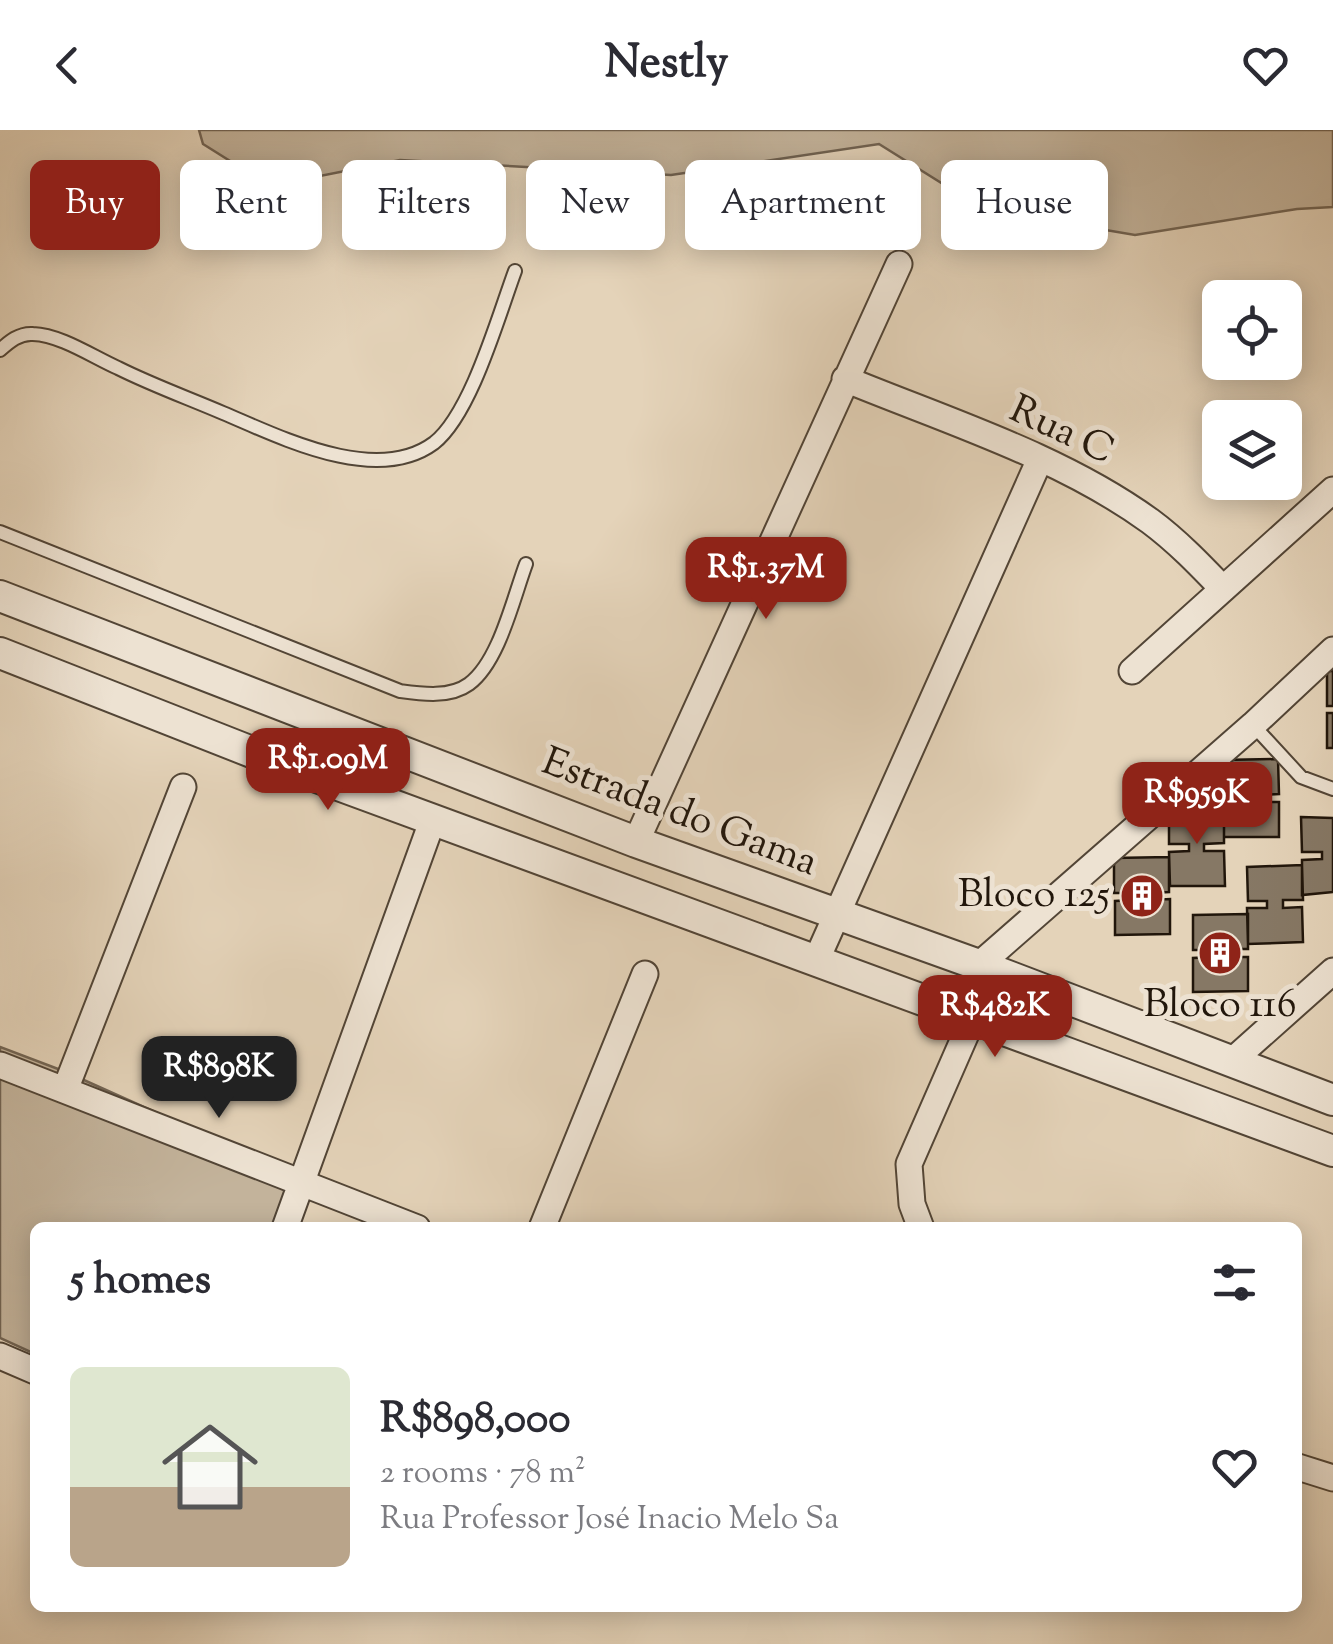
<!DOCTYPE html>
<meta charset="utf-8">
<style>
body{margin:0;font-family:"Sorts Mill Goudy",serif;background:#f7f7f7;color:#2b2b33;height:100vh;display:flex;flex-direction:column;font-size:38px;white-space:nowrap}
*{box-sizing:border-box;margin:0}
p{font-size:32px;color:#7c7c81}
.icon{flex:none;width:55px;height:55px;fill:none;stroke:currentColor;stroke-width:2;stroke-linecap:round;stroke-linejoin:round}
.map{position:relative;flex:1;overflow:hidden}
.panel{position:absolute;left:30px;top:1092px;width:1272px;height:390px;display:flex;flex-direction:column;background:#fff;border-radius:15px;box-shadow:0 5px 25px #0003}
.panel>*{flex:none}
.guide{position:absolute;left:30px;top:30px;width:1275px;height:90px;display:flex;gap:20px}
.controls{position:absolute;left:1202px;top:150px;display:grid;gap:20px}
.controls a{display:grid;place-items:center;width:100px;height:100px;border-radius:15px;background:#fff;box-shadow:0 5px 25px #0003;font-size:50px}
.price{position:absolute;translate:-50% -85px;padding:0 22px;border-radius:20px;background:#8f2418;color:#fff;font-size:32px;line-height:65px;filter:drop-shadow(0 2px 5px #0008)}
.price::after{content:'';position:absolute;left:50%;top:60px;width:30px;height:22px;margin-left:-15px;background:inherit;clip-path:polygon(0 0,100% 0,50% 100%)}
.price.active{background:#222;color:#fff}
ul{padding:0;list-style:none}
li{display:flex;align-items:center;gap:30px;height:250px;padding:0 40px}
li+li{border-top:2px solid #e1e1e2}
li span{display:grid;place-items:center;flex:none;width:280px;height:200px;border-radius:15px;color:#555}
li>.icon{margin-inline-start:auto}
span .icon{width:120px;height:120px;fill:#fffc;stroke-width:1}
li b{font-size:42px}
h2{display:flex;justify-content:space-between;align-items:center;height:120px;padding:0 40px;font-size:42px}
.pill{padding:0 35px;border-radius:15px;background:#fff;box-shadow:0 5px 25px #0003;font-size:35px;line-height:90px}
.pill.active{background:#8f2418;color:#fff}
header{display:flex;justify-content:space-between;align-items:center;height:130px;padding:0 40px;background:#fff;font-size:45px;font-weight:700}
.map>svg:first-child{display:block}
.green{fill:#c3b39b;stroke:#726453;stroke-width:2.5}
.building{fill:#867865;stroke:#21160b;stroke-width:2.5}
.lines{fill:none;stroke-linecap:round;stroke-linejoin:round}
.service-casing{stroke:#524536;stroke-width:16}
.minor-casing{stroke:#524536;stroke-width:29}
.tertiary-casing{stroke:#524536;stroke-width:34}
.service{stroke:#ede2d2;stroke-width:12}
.minor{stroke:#ede2d2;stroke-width:25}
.tertiary{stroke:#ede2d2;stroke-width:30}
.labels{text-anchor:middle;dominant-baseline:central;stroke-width:10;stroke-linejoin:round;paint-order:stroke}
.street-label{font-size:40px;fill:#21160b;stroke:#ede2d2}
.poi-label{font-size:40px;fill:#21160b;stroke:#ede2d2;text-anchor:end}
</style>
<header><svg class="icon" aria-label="back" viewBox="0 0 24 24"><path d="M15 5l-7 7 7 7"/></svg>Nestly<svg class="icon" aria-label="heart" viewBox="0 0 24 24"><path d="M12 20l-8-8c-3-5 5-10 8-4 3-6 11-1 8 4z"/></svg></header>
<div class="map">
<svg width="1333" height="1514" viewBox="0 0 1333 1514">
<rect width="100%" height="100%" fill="#e4d3b9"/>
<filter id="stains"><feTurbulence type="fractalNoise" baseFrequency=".002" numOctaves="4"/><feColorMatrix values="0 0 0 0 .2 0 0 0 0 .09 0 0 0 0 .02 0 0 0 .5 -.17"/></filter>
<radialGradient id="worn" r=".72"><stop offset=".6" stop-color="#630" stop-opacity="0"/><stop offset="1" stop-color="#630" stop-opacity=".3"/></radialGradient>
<!-- green -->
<path class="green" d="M199 0H1333V77L1297 79 1135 105 983 79 879 14 671 45 400 30 270 56 203 14Z
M0 917 66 942 302 1048 281 1097 35 1098V1224L0 1208Z"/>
<!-- building -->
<path class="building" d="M1327 541H1333V576H1327Z
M1327 583H1333V618H1327Z
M1278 629 1279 664 1259 665V672H1279V707H1224V672H1244V665H1224L1223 630Z
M1224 678V713L1204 714V721H1224L1225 756H1170L1169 722 1189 721V714H1169V679Z
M1301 687 1333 688V762L1302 765V730L1322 729V722H1302Z
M1169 727V762L1150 763V770L1170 769V804L1115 805V771L1134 770 1135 763H1114V728Z
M1302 735 1303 770H1283V778L1302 777 1303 812 1248 814 1247 778H1267V771H1248L1247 737Z
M1248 784V819H1228V827H1248V861L1193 862V828L1213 827V820H1193V785Z"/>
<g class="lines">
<defs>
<path id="service" d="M0 220C9 212 19 203 33 204 61 205 93 227 118 238 152 255 188 268 223 283 280 307 376 356 434 313 471 284 498 187 515 141
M0 402 400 561C422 564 450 568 469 554 499 532 513 469 526 434
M1253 595 1301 647 1333 659"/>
<path id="minor" d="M845 249C947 291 1060 326 1150 391 1177 411 1200 435 1223 459
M1132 541 1333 360
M636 712 899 134
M816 831 1040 329
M979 835 1253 595 1333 520
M1232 931 1333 841
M0 935 417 1098
M65 960 183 657
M285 1098 433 689
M542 1098 645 844
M921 1098 912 1074 909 1034 972 890
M0 1226 35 1241
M1298 1337 1333 1348"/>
<path id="tertiary" d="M0 466 636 712 979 835 1333 970
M0 523 295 639 1333 1021"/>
</defs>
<!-- service casing -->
<use href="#service" class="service-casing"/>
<!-- minor casing -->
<use href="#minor" class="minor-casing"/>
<!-- tertiary casing -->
<use href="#tertiary" class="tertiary-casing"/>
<!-- service -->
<use href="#service" class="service"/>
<!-- minor -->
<use href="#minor" class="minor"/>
<!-- tertiary -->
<use href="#tertiary" class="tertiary"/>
</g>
<!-- icons -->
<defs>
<symbol id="building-disc" viewBox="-11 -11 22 22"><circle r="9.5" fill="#8f2418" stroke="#ede2d2"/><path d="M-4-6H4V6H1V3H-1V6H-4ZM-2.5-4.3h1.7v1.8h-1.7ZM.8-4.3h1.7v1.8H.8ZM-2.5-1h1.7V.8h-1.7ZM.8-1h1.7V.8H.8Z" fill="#fff"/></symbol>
</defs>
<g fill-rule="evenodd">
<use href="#building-disc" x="1117" y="741" width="50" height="50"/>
<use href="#building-disc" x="1195" y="798" width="50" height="50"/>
</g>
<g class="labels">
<!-- street labels -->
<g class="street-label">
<text transform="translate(1061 302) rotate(25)">Rua C</text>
<text transform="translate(679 684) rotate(21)">Estrada do Gama</text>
</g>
<!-- poi labels -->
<g class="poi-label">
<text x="1110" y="766">Bloco 125</text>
<text x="1220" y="876" text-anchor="middle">Bloco 116</text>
</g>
</g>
<rect width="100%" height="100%" filter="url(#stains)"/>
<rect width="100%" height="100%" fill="url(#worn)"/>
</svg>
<div class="controls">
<a><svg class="icon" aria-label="locate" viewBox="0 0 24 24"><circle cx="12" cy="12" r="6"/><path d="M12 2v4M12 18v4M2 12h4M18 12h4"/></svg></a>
<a><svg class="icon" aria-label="layers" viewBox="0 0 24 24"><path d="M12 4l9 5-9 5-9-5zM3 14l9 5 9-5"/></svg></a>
</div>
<b class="price" style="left:766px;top:492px">R$1.37M</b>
<b class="price" style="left:328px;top:683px">R$1.09M</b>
<b class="price" style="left:1197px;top:717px">R$959K</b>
<b class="price" style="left:995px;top:930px">R$482K</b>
<b class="price active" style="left:219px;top:991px">R$898K</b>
<div class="guide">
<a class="pill active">Buy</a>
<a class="pill">Rent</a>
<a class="pill">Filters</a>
<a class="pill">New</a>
<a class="pill">Apartment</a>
<a class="pill">House</a>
</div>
<section class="panel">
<h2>5 homes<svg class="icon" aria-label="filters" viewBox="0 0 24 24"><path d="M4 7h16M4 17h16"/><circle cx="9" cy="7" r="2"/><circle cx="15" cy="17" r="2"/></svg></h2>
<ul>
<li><span style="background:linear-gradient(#dfe7d0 60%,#b9a48a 0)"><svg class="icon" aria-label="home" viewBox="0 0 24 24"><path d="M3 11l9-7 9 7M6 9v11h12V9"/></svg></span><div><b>R$898,000</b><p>2 rooms · 78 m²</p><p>Rua Professor José Inacio Melo Sa</p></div><svg class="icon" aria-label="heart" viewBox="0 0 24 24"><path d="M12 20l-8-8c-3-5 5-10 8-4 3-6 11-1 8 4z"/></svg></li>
</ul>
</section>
</div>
